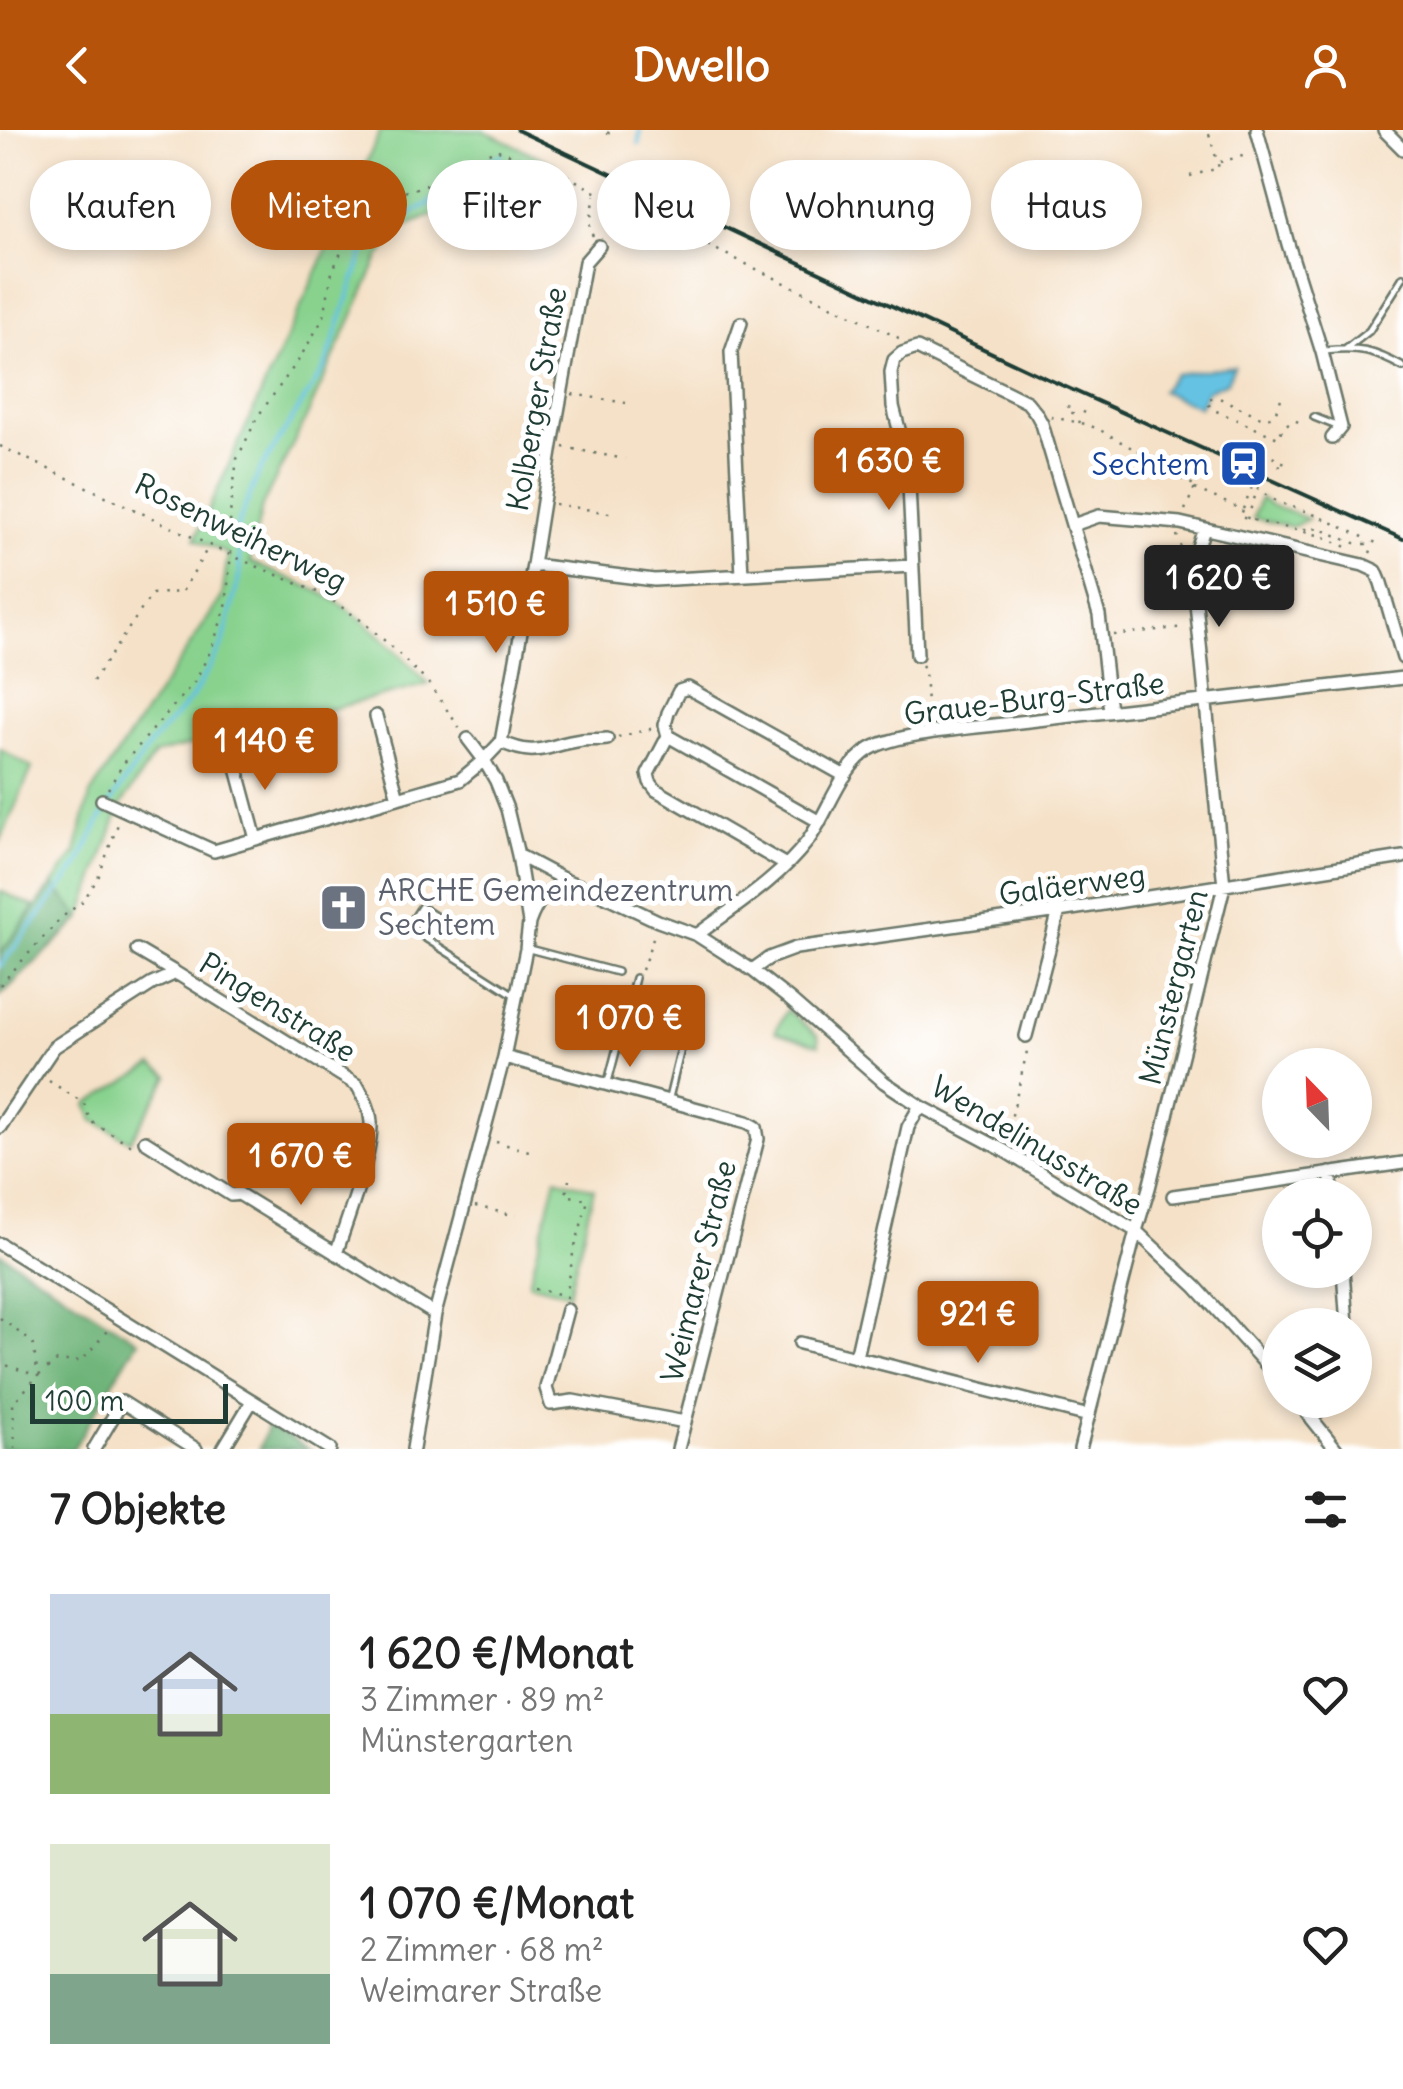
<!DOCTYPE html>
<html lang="de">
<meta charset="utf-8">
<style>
body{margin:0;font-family:Delius,sans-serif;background:#f6f6f6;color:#222;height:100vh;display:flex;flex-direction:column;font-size:38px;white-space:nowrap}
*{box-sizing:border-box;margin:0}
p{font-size:32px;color:#767676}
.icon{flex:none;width:55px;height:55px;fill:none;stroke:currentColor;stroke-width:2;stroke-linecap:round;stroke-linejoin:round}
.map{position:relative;height:1319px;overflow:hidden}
.panel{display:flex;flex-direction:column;background:#fff;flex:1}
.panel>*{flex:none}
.top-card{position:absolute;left:30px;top:30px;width:1345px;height:90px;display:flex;gap:20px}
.needle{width:65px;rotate:337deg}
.fabs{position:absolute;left:1262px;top:918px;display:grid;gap:20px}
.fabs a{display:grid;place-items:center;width:110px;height:110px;border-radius:50%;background:#fff;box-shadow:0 5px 15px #0003;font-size:50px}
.scale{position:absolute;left:30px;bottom:25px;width:198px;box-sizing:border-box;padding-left:10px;border:5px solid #1f3d34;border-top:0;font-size:28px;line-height:35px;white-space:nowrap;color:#1f3d34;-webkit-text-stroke:8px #fff;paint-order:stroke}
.price{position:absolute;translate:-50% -85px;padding:0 22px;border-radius:10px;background:#b45309;color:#fff;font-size:32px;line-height:65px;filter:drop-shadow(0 2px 5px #0008)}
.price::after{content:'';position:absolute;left:50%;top:60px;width:30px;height:22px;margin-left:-15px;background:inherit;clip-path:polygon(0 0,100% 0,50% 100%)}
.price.selected{background:#222;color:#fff}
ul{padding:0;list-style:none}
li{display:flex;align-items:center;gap:30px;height:250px;padding:0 50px}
li span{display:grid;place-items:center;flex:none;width:280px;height:200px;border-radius:0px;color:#555}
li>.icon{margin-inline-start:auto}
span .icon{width:120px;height:120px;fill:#fffc;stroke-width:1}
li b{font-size:42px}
h2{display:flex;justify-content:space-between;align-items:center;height:120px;padding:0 50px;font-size:42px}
.pill{padding:0 35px;border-radius:45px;background:#fff;box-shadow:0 5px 15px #0003;font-size:35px;line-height:90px}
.pill.selected{background:#b45309;color:#fff}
header{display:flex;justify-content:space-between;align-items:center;height:130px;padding:0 50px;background:#b45309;color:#fff;font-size:45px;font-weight:700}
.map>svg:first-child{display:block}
.green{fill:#88d28e;stroke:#548861;stroke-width:2.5}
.forest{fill:#6eb479;stroke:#467856;stroke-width:2.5}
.water{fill:#65c2e3;stroke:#42808c;stroke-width:2.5}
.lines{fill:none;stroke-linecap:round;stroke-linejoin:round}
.stream{stroke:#65c2e3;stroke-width:4}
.service-casing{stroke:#6a7667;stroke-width:10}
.minor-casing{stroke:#6a7667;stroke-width:16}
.path{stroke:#6a7667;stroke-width:2.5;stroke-dasharray:2.5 8;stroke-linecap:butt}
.service{stroke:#fff;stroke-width:5}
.minor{stroke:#fff;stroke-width:11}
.rail{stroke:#1f3d34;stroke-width:4}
.labels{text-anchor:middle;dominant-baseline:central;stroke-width:10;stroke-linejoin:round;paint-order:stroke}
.street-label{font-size:30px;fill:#1f3d34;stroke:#fff}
.transit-label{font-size:30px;fill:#164399;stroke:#fff;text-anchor:end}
.worship-label{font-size:30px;fill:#5b616d;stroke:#fff;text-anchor:start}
</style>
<header><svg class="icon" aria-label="back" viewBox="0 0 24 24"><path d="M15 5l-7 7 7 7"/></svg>Dwello<svg class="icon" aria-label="person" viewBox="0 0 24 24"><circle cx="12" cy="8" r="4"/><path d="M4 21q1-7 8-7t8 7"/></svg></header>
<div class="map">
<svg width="1403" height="1319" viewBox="0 0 1403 1319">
<rect width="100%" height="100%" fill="#fff"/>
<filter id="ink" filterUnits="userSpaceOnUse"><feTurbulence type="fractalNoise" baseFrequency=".01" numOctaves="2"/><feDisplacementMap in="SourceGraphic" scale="20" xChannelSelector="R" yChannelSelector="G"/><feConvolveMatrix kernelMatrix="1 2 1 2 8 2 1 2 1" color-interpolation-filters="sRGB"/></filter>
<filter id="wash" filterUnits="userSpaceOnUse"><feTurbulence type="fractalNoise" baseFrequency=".0048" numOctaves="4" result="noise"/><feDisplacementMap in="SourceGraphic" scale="40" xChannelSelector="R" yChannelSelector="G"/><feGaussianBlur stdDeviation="2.25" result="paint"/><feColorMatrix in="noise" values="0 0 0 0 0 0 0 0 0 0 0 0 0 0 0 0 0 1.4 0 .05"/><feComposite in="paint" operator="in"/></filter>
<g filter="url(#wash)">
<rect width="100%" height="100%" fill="#f5e1c7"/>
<!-- green -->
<path class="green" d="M381 0H483L554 34 541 52 521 40 457 75 404 97 380 126 306 288 262 376 250 432C274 442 299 452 322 463 363 485 397 521 429 554L155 624 120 677 81 789 53 754 76 722 90 665 222 467 228 424 195 409Z
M1260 368C1275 380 1291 381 1308 389L1292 397 1253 388Z
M0 619 32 638 0 712Z
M0 761 35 777 0 824Z
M787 880 818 906 819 915 775 902Z
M153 935 169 946 130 1011 93 990 87 974Z
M556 1048 594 1059 569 1163 529 1153Z"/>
<!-- forest -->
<path class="forest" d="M53 754 81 789 0 866V824Z
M0 1123 138 1211 73 1319H0Z
M268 1295 309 1319H259Z"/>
<!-- water -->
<path class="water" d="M1234 236 1227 252 1208 260 1199 277 1161 261 1175 244Z"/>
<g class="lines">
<!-- stream -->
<path class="stream" d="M639 14 640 0
M0 836 77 737 101 688 118 662 152 612 191 569 223 514 240 443 237 397 259 342 325 237 364 121 403 89 470 48 488 31 502 25"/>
</g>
</g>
<g filter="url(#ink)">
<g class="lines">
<defs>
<path id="service" d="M1346 219 1369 201 1403 147
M1325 221C1359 217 1374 221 1403 237
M1314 287 1339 297
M422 806 408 797 421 777 435 786 422 806 513 864
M529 819 617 842
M608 952 635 848
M669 968 695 861"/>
<path id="minor" d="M1257 0 1288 114 1322 222 1341 297 1332 308
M1384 0 1403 19
M599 116 585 132 552 315 533 435 654 450 912 436
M741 193 731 222 742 445
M1073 395 1099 386 1180 393 1363 435 1376 441 1381 453 1403 528
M917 525 908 334 893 276 891 242 894 230 902 223 917 218 1027 272 1036 283 1042 294 1099 485 1110 581
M376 586 398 668
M668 606 820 692
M501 612C539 629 545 615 582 610 590 609 599 610 607 609
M234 627 256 709
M102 670 214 721 460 650 484 630 501 612 533 435
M518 725 567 751
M786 735 656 660 650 652 648 644 668 606 665 595 668 583 679 561 688 558 845 646
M529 793C537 771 545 761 567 751L601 764 658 791 697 805 722 821 752 840 789 869 884 952 920 976 1003 1020 1136 1101 1196 1157 1280 1250
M697 805C734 777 778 750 807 712 827 686 841 636 870 619 899 602 976 598 1011 593 1142 577 1272 564 1403 548
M137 820 176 843
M752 840 769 828 796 818 1059 781 1403 727
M1026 906 1059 781
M504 927 747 992 756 997 758 1009 678 1319
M0 997 54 917 152 854 176 843 357 955C364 967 370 978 371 992 372 1027 347 1089 336 1124
M145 1011 231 1065 239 1064 435 1184
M1330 1043 1333 1065
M1173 1066 1403 1033
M0 1114 330 1319
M1343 1140 1347 1195
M567 1180 546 1258 551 1274 573 1271 685 1292
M800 1213 1089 1286
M856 1227 908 997 920 976
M1297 1270 1336 1319
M1312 1289 1328 1270
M94 1319 122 1272 196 1319
M223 1319 252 1271
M413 1319 435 1184 504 927 526 819 529 793 518 725 507 679 496 651 484 630 468 609
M1080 1319 1136 1101 1149 1058 1224 756 1194 453 1193 431 1204 399"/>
</defs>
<!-- service casing -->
<use href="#service" class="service-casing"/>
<!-- minor casing -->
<use href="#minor" class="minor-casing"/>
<!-- path -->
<path class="path" d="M608 4 609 0
M1220 32 1250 24
M1190 46 1219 38 1208 0
M593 106 589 99 595 65
M572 264 626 273
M1281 269C1277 279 1275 289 1263 288L1217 267 1208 269 1207 273 1214 280 1278 308 1284 296 1294 290 1305 295
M1067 276 1074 279 1070 290
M1051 287 1086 294 1100 300 1146 326 1150 334 1196 356
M1079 293 1086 278
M1244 314 1285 333 1284 337 1278 335
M0 316 228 424 324 465 362 491 393 518 429 554 461 600
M563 317 625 329
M1242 318 1263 328
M1195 359 1243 380 1240 387 1322 406 1349 418
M555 374 615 384
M1243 379 1253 354
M1185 380 1206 332
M1247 389 1258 358C1272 372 1284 374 1302 380 1323 387 1343 398 1363 407L1366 409V414C1346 416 1327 394 1305 399L1303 402
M1177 405 1181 418
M1370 423 1375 410 1373 405
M1206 439 1223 421 1225 414
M1113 505 1185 497
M922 535 925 540 928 592
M93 551 152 464 182 462 209 416
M618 607 654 598
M108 659 123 634 195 551 211 520 226 477 231 423 230 384 237 329 258 286 298 231 324 187 332 142 348 107 375 77 401 63 467 42 480 28 496 19C513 27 532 29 549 37 572 46 591 62 614 70L903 210
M642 840 654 805
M0 855 61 788 83 771 98 748 118 694
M49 951 84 973 90 991 95 994 135 1017
M1007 1006 1028 917
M496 1012 529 1021
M475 1076 516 1086
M535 1159 564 1165
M566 1168 573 1124 588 1070 566 1065 569 1050
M0 1188 33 1213 38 1246 0 1233
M15 1319 13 1273 38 1246 57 1231H82L111 1196"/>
<!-- service -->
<use href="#service" class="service"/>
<!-- minor -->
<use href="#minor" class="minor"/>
<!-- rail -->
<path class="rail" d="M517 0 1037 244 1403 409"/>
</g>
</g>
<!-- icons -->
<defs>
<symbol id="station-square" viewBox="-11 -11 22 22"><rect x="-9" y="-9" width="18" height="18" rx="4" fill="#1a4fb4" stroke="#fff"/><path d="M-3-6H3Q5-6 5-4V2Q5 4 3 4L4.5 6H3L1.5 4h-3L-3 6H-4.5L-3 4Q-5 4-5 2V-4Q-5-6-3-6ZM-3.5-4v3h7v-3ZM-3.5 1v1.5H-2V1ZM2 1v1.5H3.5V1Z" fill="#fff"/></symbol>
<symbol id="church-square" viewBox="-11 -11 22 22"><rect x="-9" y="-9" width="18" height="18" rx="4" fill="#6b7280" stroke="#fff"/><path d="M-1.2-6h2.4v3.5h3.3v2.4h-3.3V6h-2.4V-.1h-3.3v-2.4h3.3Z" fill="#fff"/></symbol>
</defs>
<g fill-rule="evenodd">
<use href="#station-square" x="1216" y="306" width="55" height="55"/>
<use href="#church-square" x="316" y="750" width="55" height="55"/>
</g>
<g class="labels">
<!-- street labels -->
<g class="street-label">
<text transform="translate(536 269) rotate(-80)">Kolberger Straße</text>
<text transform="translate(241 402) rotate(26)">Rosenweiherweg</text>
<text transform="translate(1034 568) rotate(-7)">Graue-Burg-Straße</text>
<text transform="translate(1072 754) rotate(-8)">Galäerweg</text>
<text transform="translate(1173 857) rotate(-76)">Münstergarten</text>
<text transform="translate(278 877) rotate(32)">Pingenstraße</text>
<text transform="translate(1037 1015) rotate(31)">Wendelinusstraße</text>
<text transform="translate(698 1141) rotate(-76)">Weimarer Straße</text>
</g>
<!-- transit labels -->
<g class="transit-label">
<text x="1209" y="334">Sechtem</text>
</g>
<!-- worship labels -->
<g class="worship-label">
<text x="378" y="760">ARCHE Gemeindezentrum<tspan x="378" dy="34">Sechtem</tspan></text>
</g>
</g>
</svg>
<div class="fabs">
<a><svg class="needle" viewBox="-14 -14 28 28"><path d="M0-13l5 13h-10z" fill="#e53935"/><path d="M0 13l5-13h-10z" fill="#767676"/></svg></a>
<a><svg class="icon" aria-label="locate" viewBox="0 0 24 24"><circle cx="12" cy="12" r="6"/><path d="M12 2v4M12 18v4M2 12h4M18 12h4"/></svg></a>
<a><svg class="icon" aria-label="layers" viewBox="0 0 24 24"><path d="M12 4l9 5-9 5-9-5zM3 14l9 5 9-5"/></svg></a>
</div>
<div class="scale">100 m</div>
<b class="price" style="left:889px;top:383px">1 630 €</b>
<b class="price selected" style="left:1219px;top:500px">1 620 €</b>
<b class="price" style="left:496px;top:526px">1 510 €</b>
<b class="price" style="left:265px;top:663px">1 140 €</b>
<b class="price" style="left:630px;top:940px">1 070 €</b>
<b class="price" style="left:301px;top:1078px">1 670 €</b>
<b class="price" style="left:978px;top:1236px">921 €</b>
<div class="top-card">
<a class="pill">Kaufen</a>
<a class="pill selected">Mieten</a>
<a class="pill">Filter</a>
<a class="pill">Neu</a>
<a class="pill">Wohnung</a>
<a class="pill">Haus</a>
</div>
</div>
<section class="panel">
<h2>7 Objekte<svg class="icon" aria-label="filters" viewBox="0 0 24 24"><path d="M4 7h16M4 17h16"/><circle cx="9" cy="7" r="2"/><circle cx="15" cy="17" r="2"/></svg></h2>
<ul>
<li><span style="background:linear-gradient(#c9d6e8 60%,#8fb573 0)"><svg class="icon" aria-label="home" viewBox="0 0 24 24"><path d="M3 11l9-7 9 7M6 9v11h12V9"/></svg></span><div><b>1 620 €/Monat</b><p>3 Zimmer · 89 m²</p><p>Münstergarten</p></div><svg class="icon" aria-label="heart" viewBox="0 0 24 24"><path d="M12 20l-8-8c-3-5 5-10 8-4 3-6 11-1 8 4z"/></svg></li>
<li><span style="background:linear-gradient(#dfe7d0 65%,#7fa58c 0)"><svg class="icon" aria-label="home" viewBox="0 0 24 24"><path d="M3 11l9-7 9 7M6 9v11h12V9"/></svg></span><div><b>1 070 €/Monat</b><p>2 Zimmer · 68 m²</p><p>Weimarer Straße</p></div><svg class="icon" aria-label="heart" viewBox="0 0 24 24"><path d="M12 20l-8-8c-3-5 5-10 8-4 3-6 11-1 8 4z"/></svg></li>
</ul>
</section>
